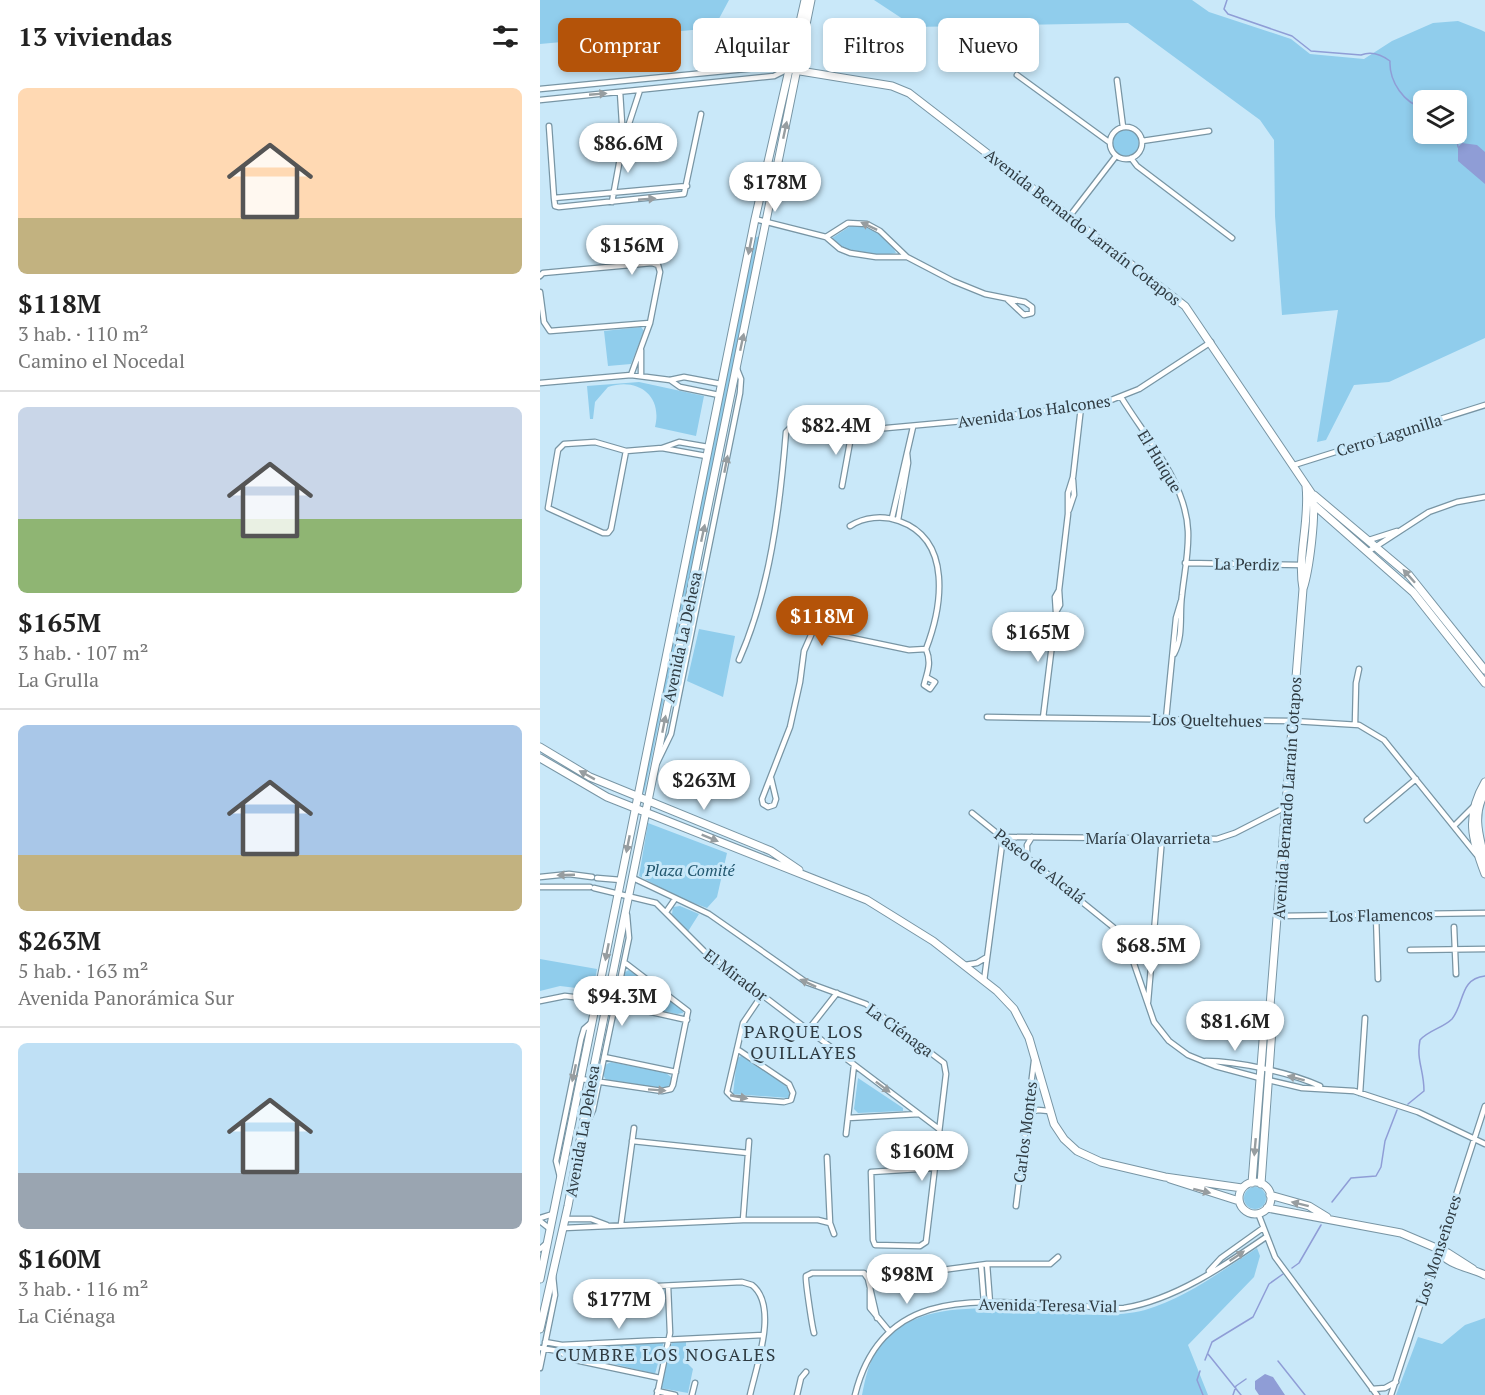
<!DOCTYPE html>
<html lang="es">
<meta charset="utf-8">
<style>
body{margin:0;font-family:"PT Serif",serif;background:#f6f6f6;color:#222;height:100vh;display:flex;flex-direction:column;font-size:22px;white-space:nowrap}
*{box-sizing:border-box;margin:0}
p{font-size:20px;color:#767676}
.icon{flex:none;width:33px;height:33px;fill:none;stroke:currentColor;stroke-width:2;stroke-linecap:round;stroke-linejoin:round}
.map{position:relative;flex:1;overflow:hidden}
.panel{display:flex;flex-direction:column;background:#fff;width:540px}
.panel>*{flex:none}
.top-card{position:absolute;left:18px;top:18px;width:570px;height:54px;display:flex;gap:12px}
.tools{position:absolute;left:873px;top:90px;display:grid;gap:12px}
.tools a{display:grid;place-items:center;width:54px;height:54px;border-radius:9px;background:#fff;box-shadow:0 3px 9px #0003;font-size:30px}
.price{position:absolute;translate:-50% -51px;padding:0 14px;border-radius:21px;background:#fff;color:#222;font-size:20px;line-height:39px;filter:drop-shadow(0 2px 3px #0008)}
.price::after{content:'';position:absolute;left:50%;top:36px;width:18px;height:14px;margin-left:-9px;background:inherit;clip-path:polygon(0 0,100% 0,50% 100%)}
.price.selected{background:#b45309;color:#fff}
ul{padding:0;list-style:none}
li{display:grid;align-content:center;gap:12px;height:318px;padding:0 18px}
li+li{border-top:2px solid #e0e0e0}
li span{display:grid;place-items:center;height:186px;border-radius:9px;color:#555}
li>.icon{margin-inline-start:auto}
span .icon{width:108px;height:108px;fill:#fffc;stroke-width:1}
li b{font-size:26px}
h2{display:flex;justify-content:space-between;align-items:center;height:72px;padding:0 18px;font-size:26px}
.pill{padding:0 21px;border-radius:9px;background:#fff;box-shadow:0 3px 9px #0003;font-size:21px;line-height:54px}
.pill.selected{background:#b45309;color:#fff}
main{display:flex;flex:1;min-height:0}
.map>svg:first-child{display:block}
.green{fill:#90cdec;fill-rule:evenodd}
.water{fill:#8f9dd6}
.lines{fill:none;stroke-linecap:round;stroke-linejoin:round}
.stream{stroke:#8f9dd6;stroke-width:1.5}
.street-casing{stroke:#7895a4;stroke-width:7}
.secondary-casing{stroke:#7895a4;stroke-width:9}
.street{stroke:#fff;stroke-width:4.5}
.secondary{stroke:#fff;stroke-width:7}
.oneway{fill:#979da0}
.labels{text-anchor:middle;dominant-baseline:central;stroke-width:6;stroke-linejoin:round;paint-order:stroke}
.street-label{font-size:16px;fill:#2f3b42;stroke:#c9e8f9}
.park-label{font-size:16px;font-style:italic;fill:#22576f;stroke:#c9e8f9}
.neighbourhood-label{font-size:18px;letter-spacing:1.5px;fill:#2f3b42;stroke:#c9e8f9}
</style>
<main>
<section class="panel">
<h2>13 viviendas<svg class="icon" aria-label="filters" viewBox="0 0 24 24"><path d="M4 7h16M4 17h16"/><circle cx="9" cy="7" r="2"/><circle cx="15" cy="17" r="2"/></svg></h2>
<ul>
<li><span style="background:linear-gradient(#ffd9b3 70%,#c2b280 0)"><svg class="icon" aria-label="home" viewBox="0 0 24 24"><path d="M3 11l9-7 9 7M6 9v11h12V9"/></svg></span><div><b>$118M</b><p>3 hab. · 110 m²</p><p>Camino el Nocedal</p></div></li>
<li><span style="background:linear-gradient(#c9d6e8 60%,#8fb573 0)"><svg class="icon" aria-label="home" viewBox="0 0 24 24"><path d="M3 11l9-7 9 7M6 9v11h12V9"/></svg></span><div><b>$165M</b><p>3 hab. · 107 m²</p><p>La Grulla</p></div></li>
<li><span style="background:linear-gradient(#a9c7e8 70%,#c2b280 0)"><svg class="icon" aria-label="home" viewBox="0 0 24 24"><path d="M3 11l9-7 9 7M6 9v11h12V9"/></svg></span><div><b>$263M</b><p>5 hab. · 163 m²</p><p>Avenida Panorámica Sur</p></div></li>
<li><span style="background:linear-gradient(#bfe0f5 70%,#9aa5b1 0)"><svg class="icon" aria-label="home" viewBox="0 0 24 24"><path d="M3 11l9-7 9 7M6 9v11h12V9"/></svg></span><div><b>$160M</b><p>3 hab. · 116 m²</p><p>La Ciénaga</p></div></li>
</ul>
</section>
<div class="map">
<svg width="945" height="1395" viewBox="0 0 945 1395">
<rect width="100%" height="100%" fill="#c9e8f9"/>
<!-- green -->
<path class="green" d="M0 0H189L174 28 0 44Z
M334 0H652L669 12 751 39 770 54 824 59 852 41 893 23 918 21 941 30 945 32V338L849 382 814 385 786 440 777 442 798 310 742 315 735 216 734 140 720 120 588 23 375 27ZM884 100H916V134H884Z
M573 143a13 13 0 1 1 26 0a13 13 0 1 1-26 0Z
M312 225C329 226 349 236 356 253 336 257 305 255 292 238Z
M219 236 220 240 104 794 102 789 215 238Z
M101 327 104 331 91 364 68 366 64 331Z
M99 382 164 396 156 436 115 427C123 395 97 377 68 387L55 402 53 419H50L47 386Z
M159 629 195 636 183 697 147 681Z
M108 823 187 853 177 897 167 908 140 898 99 876Z
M140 906 159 914 147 933 132 914 133 907Z
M0 959 57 969 53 990 20 986 0 991Z
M89 970 142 1008 143 1013 137 1014 81 1002 79 999 83 973Z
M203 1055 247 1087 250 1093 248 1098 193 1094 197 1058Z
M71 1062 126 1073 131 1077V1084L125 1088 67 1081 63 1075 65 1065Z
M318 1078 363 1108V1111L318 1113 314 1109Z
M704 1198a11 11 0 1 1 22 0a11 11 0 1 1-22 0Z
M717 1248 720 1256 714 1277 648 1345 668 1395H322C325 1380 328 1365 336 1352 386 1272 527 1331 605 1310 646 1298 681 1271 717 1248Z
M945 1318V1395H856L878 1337 902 1344 925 1325Z
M124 1341 115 1374 33 1354 35 1347Z
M146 1341V1362L153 1369 148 1393 120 1388 132 1342Z"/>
<!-- water -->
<path class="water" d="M922 143 937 145 945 152V184L918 161V147Z
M725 1374 733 1377 745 1395H719L715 1389V1381Z"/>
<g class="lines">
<!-- stream -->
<path class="stream" d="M687 0 684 9 688 14 752 36 771 51 821 55C831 51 842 55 850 61 849 81 864 104 884 108
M916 134 918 147
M868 1104 884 1091C884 1070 876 1060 880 1040 889 1030 903 1028 912 1019 925 1003 919 979 945 976
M792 1202 811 1178 836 1176 841 1167 845 1141 857 1110
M752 1268 759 1263 781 1225
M668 1354 701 1395
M665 1360 672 1342 713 1317 729 1284 743 1274
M738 1361 765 1395
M660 1371 657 1380 663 1395
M693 1395 696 1386 706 1379"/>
<defs>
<path id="street" d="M477 75 569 142
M577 80 583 127
M0 89 237 66 247 69
M80 92 83 139
M0 100 234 76 248 69
M9 126 14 198 15 206 19 207 144 194 161 114
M570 143a16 16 0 1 1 32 0a16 16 0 1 1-32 0Z
M602 141 669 131
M591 158 597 166 692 238
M14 198 147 186
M72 202 83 142 100 90
M529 217 576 156
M215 219 286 237 300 249 310 253 336 257H367
M286 237 308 223 327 224 340 231 367 257 413 281 445 294 485 302 492 307V313L484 315 467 299
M0 276 3 273 112 263 118 265 120 272 110 323 91 375
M0 292 4 322 10 331 110 323
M101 350V376
M130 380 140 387 179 395
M0 383 91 375 130 380 144 377 181 384
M581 397C606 438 646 482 648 531 649 553 644 575 642 595 639 615 644 635 634 654
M122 448 166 456
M86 451 71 529 68 533H63L8 508 18 450 24 444 55 442 86 451 122 448 139 442 168 447
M754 465 945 405
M302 486 312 431
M529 510 534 495 533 480
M352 518 373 427
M358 520 368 463 367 453
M310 526C324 517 343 515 359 521 413 540 402 607 386 649 392 664 387 672 384 685L390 689 395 682 388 678
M829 540 857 531
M829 551 889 512 917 502 945 497
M645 563 763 565
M516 612 520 605 519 590
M199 660C230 590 240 507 246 432L255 423 314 431 423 421 561 404 599 389 671 342
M447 717 753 721 819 725 844 740 936 854
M503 718 516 612 515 597 519 590 528 514V493L533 477 541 407
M626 719 636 618 641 601
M815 724 816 683 819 669
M117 763 131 734 200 393 201 379 197 369
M231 778 236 799 234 805 228 807 223 804 222 799 250 727 260 682 264 651 275 626H281L283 632 369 650 386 649
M432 813 573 927 591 955 614 1022 629 1041 648 1055 675 1066 720 1078
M827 820 876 779
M915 825 933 807
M487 856V845L492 837
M0 877 29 874 52 877
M57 878 81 880
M93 878 169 914 266 982 326 1004 404 1063 406 1074 386 1242 380 1246 335 1245 333 1240 331 1172 395 1168
M0 887H50
M54 888 116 903 164 951 399 1129
M126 912 135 899
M836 915 838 979
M738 916 945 913
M914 927 916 974
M870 950 945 949
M591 955 602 957 613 953
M425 965 437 963 447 957
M444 981 463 837 677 839 695 833 746 807
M0 1001 25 996 58 1000
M608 1002 622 838
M75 1004 147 1020
M268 1030 297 993
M197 1049 249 1084 253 1093 251 1100 244 1102 193 1098 187 1092 203 1023 222 995
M64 1057 136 1072
M666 1061C698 1061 751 1073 780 1086
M41 1079 122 1091 131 1089 133 1085 148 1011 84 962
M728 1080 762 1088 814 1091 878 1112 945 1144
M820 1093 825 1018
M488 1113 498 1110 509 1111
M308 1118 379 1114
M43 1131 53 1110 89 938 87 915
M306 1134 314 1065
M92 1141 208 1153
M287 1157 290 1223
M20 1177 16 1161 41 1039 44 1029 52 1022
M476 1206 494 1061
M718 1213 735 1257 837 1395
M0 1218 13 1214
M26 1219H51L67 1225
M203 1220 209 1141
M0 1221 10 1229
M81 1224 94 1128
M24 1228 203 1220H278L290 1223 294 1234
M0 1249 7 1243
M387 1264 392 1269 402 1270 447 1264H510L518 1257
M447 1264 450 1303
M441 1265 444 1303
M669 1271 681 1258 723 1228
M330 1286V1308L349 1331
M55 1289 202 1282 212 1285C239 1306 216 1367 210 1395
M274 1333C272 1326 265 1279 266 1276L272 1273H324L328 1279 337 1318
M5 1342 22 1345 223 1335
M0 1348 18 1351 35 1360 120 1378
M0 1368 15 1295 13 1276
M832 1389 845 1388 856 1382
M117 1391 135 1395
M117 1395 130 1333 128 1286
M152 1395 155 1383
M257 1395 261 1378 266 1372
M315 1395C343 1281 447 1302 538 1306 554 1306 568 1310 584 1308 634 1300 684 1266 726 1237
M851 1395 945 1106"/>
<path id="secondary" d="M254 70 352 86 369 93 645 306 772 494C777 512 769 571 763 589
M774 495 869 575 945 670
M773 504 873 592 945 683
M0 747 50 777 231 851 259 870
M0 758 67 797 327 900 393 941 457 991 474 1009 489 1038 514 1124 524 1139 537 1151 561 1162 625 1177 702 1188
M945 782C925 816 932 840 945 874
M945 792C932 815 939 835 945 860
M630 1179 699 1201
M699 1198a16 16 0 1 1 32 0a16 16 0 1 1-32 0Z
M712 1183 724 1028 729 1009
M721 1184 732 1029 730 1006 763 589C757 555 770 521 766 486
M730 1195 769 1206 787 1217
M727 1208 861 1233 908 1253 933 1269
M898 1250C908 1266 929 1267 945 1275
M0 1279 215 219 265 0
M0 1329 28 1206 51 1081 271 0"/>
</defs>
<!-- street casing -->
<use href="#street" class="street-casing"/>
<!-- secondary casing -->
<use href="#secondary" class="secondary-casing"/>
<!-- street -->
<use href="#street" class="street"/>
<!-- secondary -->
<use href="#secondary" class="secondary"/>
</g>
<!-- one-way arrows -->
<defs><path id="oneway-solid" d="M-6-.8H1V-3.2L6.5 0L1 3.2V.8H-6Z" transform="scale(1.5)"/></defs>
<g class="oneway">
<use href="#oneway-solid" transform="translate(58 94) rotate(-5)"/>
<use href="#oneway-solid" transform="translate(245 130) rotate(-78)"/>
<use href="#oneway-solid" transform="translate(107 199) rotate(-5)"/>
<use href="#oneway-solid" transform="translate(329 226) rotate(-155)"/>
<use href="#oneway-solid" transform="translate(210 246) rotate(101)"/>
<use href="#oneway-solid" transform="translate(202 342) rotate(-78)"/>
<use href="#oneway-solid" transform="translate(186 464) rotate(-79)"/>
<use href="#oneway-solid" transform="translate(163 533) rotate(-78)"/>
<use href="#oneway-solid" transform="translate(869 576) rotate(-132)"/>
<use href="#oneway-solid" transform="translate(124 724) rotate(-79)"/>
<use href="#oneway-solid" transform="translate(47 775) rotate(-151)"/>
<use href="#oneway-solid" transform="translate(170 838) rotate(22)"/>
<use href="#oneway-solid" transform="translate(88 844) rotate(101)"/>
<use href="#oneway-solid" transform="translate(26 875) rotate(178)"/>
<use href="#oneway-solid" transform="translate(67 952) rotate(101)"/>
<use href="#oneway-solid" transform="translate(268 983) rotate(-155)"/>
<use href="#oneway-solid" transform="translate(34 1073) rotate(102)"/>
<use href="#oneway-solid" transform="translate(756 1078) rotate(-165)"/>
<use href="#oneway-solid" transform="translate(343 1087) rotate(37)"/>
<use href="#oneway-solid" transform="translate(117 1090) rotate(4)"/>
<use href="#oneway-solid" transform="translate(199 1097) rotate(11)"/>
<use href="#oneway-solid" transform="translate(715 1147) rotate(95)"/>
<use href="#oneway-solid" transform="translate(662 1191) rotate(14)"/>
<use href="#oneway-solid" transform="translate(760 1204) rotate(-166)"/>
<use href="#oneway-solid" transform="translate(697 1256) rotate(-34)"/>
</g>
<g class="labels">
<!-- street labels -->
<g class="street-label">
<text transform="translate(543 227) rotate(38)">Avenida Bernardo Larraín Cotapos</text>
<text transform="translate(494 411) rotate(-8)">Avenida Los Halcones</text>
<text transform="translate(849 435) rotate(-17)">Cerro Lagunilla</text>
<text transform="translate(620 461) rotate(59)">El Huique</text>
<text transform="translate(707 564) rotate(1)">La Perdiz</text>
<text transform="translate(142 637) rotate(-78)">Avenida La Dehesa</text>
<text transform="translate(667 720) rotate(1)">Los Queltehues</text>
<text transform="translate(747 798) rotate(-86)">Avenida Bernardo Larraín Cotapos</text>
<text x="608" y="838">María Olavarrieta</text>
<text transform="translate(500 866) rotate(38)">Paseo de Alcalá</text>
<text transform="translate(841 915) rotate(-1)">Los Flamencos</text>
<text transform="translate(196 975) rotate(37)">El Mirador</text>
<text transform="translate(360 1030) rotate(36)">La Ciénaga</text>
<text transform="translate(42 1131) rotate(-80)">Avenida La Dehesa</text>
<text transform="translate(485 1132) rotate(-83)">Carlos Montes</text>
<text transform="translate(898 1250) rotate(-72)">Los Monseñores</text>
<text transform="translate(508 1305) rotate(1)">Avenida Teresa Vial</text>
</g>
<!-- park labels -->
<g class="park-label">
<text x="150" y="870">Plaza Comité</text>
</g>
<!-- neighbourhood labels -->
<g class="neighbourhood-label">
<text x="264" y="1031">PARQUE LOS<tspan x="264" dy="21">QUILLAYES</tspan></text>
<text x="126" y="1354">CUMBRE LOS NOGALES</text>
</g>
</g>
</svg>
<div class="tools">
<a><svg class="icon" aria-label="layers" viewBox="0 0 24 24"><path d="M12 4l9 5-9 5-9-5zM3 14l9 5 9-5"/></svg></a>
</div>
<b class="price" style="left:88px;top:174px">$86.6M</b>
<b class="price" style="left:235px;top:213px">$178M</b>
<b class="price" style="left:92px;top:276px">$156M</b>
<b class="price" style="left:296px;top:456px">$82.4M</b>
<b class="price selected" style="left:282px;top:647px">$118M</b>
<b class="price" style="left:498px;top:663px">$165M</b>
<b class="price" style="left:164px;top:811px">$263M</b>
<b class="price" style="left:611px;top:976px">$68.5M</b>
<b class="price" style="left:82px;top:1027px">$94.3M</b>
<b class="price" style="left:695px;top:1052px">$81.6M</b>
<b class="price" style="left:382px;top:1182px">$160M</b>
<b class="price" style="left:367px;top:1305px">$98M</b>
<b class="price" style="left:79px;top:1330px">$177M</b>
<div class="top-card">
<a class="pill selected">Comprar</a>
<a class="pill">Alquilar</a>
<a class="pill">Filtros</a>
<a class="pill">Nuevo</a>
</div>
</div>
</main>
